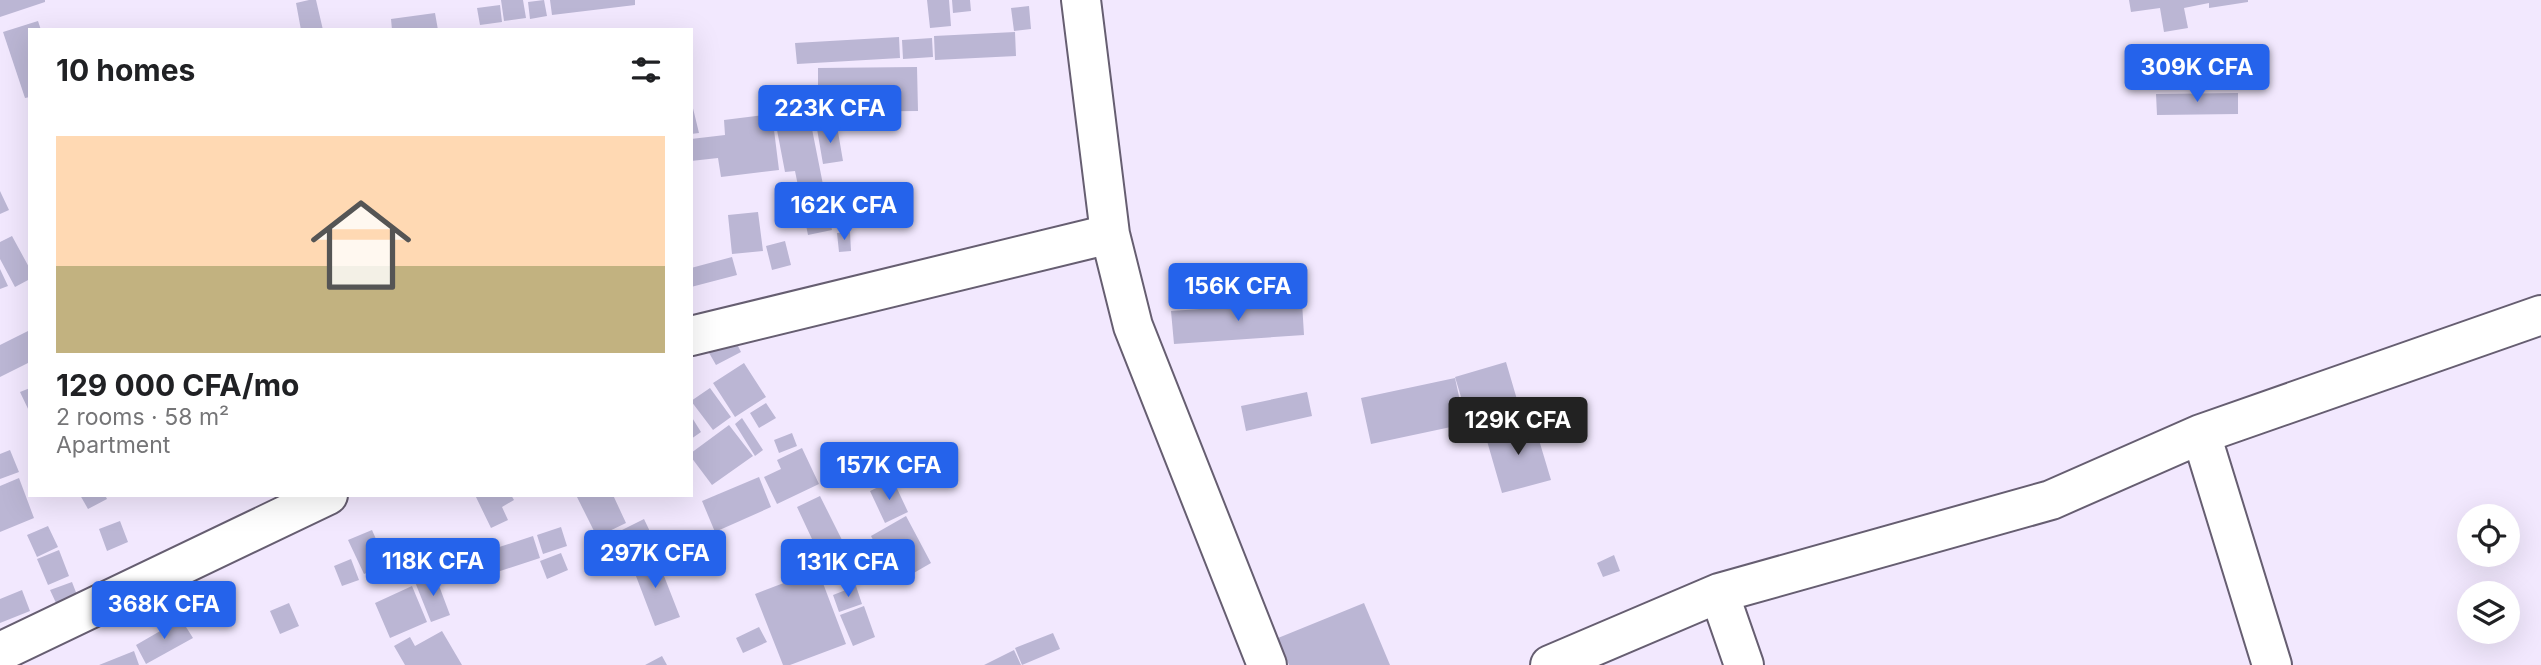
<!DOCTYPE html>
<meta charset="utf-8">
<style>
body{margin:0;font-family:Inter,sans-serif;background:#f6f6f6;color:#202124;height:100vh;display:flex;flex-direction:column;font-size:26px;white-space:nowrap}
*{box-sizing:border-box;margin:0}
p{font-size:23px;color:#757577}
.icon{flex:none;width:38px;height:38px;fill:none;stroke:currentColor;stroke-width:2;stroke-linecap:round;stroke-linejoin:round}
.map{position:relative;flex:1;overflow:hidden}
.details{position:absolute;left:28px;top:28px;width:665px;height:469px;display:flex;flex-direction:column;background:#fff;border-radius:0px;box-shadow:0 7px 28px #0002}
.details>*{flex:none}
.controls{position:absolute;left:2457px;top:504px;display:grid;gap:14px}
.controls a{display:grid;place-items:center;width:63px;height:63px;border-radius:50%;background:#fff;box-shadow:0 7px 28px #0002;font-size:35px}
.price{position:absolute;translate:-50% -60px;padding:0 16px;border-radius:7px;background:#2563eb;color:#fff;font-size:23px;line-height:46px;filter:drop-shadow(0 2px 4px #0008)}
.price::after{content:'';position:absolute;left:50%;top:42px;width:21px;height:16px;margin-left:-10px;background:inherit;clip-path:polygon(0 0,100% 0,50% 100%)}
.price.selected{background:#222;color:#fff}
ul{padding:0;list-style:none}
li{display:grid;align-content:center;gap:14px;height:371px;padding:0 28px}
li span{display:grid;place-items:center;height:217px;border-radius:0px;color:#555}
li>.icon{margin-inline-start:auto}
span .icon{width:126px;height:126px;fill:#fffc;stroke-width:1}
li b{font-size:30px}
h2{display:flex;justify-content:space-between;align-items:center;height:84px;padding:0 28px;font-size:30px}
.map>svg:first-child{display:block}
.building{fill:#bbb6d4}
.lines{fill:none;stroke-linecap:round;stroke-linejoin:round}
.minor-casing{stroke:#665e71;stroke-width:42}
.minor{stroke:#fff;stroke-width:38}
</style>
<div class="map">
<svg width="2541" height="665" viewBox="0 0 2541 665">
<rect width="100%" height="100%" fill="#f2e8fe"/>
<!-- building -->
<path class="building" d="M0 0H45V2L0 17Z
M309 0H316L323 30H301L296 3Z
M501 0H523L526 18 504 21Z
M544 0 547 16 530 19 528 2Z
M550 0H635V5L552 15Z
M927 0H949L951 26 930 28Z
M952 0H970L971 11 953 13Z
M2129 0H2248V2L2209 8V3L2184 8 2188 28 2164 32 2160 8 2131 12Z
M500 5 502 22 480 25 477 8Z
M1029 6 1031 29 1014 31 1011 8Z
M435 13 438 30H392L391 19Z
M38 21 41 30H30V97L25 98 3 32Z
M1015 32 1016 56 935 60 934 36Z
M899 37 900 58 797 64 795 43Z
M932 38 933 57 903 59 902 40Z
M917 67 918 111 818 112V68Z
M2238 93V114L2157 115 2156 94Z
M691 100 699 133 691 134Z
M772 114 779 170 721 177 718 158 691 161V139L725 135 724 120Z
M811 124 832 230 808 235 795 171 785 172 777 130Z
M837 126 843 161 823 164 817 129Z
M0 191 9 210 0 214Z
M758 212 763 251 732 254 728 215Z
M850 232 851 251 839 252 837 233Z
M12 236 30 269V279L15 287 0 259V242Z
M785 241 791 265 772 270 766 246Z
M732 257 737 275 691 287V268Z
M0 269 8 286 0 289Z
M1302 302 1304 335 1174 344 1171 311Z
M30 330V362L0 377V345Z
M734 338 741 352 716 365 708 351Z
M1506 362 1523 420 1492 429 1490 421 1470 427 1455 377Z
M744 363 766 397 735 417 713 383Z
M1455 378 1465 424 1371 444 1361 398Z
M30 388V413L20 392Z
M710 388 731 417 713 430 691 401Z
M1307 392 1312 416 1246 431 1241 406Z
M766 403 776 418 759 428 750 413Z
M691 416 701 432 691 439Z
M742 418 763 450 755 456 735 424Z
M1533 420 1551 480 1502 493 1485 434Z
M729 425 753 456 712 485 691 457V453Z
M792 433 797 446 779 453 774 440Z
M802 448 819 484 777 504 764 477 781 469 777 460Z
M10 450 19 472 0 479V454Z
M879 453 889 474 868 483 859 462Z
M759 477 771 507 715 532 702 501Z
M19 478 34 518 0 532V486Z
M893 480 908 512 885 523 870 491Z
M80 495H105L107 499 88 509Z
M475 495H511L514 500 502 507 508 520 491 528Z
M580 495H613L626 523 597 537 577 497Z
M820 496 843 542 819 554 797 507Z
M906 516 931 563 912 574 900 552 884 561 871 536Z
M644 519 655 542 629 554 618 532Z
M120 521 128 542 107 551 99 529Z
M48 526 58 547 37 557 27 535Z
M561 527 567 546 543 554 537 535Z
M372 530 387 564 364 574 348 540Z
M533 536 540 558 494 573 487 551Z
M59 550 69 576 48 585 37 559Z
M561 553 568 570 547 579 540 561Z
M655 553 680 617 655 626 631 563Z
M1614 555 1620 571 1603 577 1597 563Z
M351 559 359 580 342 586 334 566Z
M818 570 846 644 790 665H783L755 594Z
M435 575 450 615 431 622 415 582Z
M72 582 77 595 56 603 50 590Z
M412 586 427 622 390 638 375 603Z
M856 586 862 604 839 612 833 595Z
M22 590 30 611 0 623V599Z
M289 603 299 626 280 634 270 611Z
M1364 603 1390 665H1289L1278 638Z
M864 606 875 637 853 646 840 615Z
M181 619 193 638 146 664 136 645Z
M759 627 767 642 743 653 736 638Z
M442 631 462 665H405L394 646 410 637 415 646Z
M1053 633 1060 649 1022 665 1015 648Z
M1014 650 1021 665H984Z
M134 651 139 665H99Z
M662 656 667 665H645Z"/>
<g class="lines">
<defs>
<path id="minor" d="M1081 0 1110 234 1133 326 1267 665
M691 336 1110 234
M2201 434 2272 665
M1719 593 1744 665
M0 652 328 495
M1550 665 1719 593 2051 500 2201 434 2541 315"/>
</defs>
<!-- minor casing -->
<use href="#minor" class="minor-casing"/>
<!-- minor -->
<use href="#minor" class="minor"/>
</g>
</svg>
<div class="controls">
<a><svg class="icon" aria-label="locate" viewBox="0 0 24 24"><circle cx="12" cy="12" r="6"/><path d="M12 2v4M12 18v4M2 12h4M18 12h4"/></svg></a>
<a><svg class="icon" aria-label="layers" viewBox="0 0 24 24"><path d="M12 4l9 5-9 5-9-5zM3 14l9 5 9-5"/></svg></a>
</div>
<b class="price" style="left:2197px;top:104px">309K CFA</b>
<b class="price" style="left:830px;top:145px">223K CFA</b>
<b class="price" style="left:844px;top:242px">162K CFA</b>
<b class="price" style="left:1238px;top:323px">156K CFA</b>
<b class="price selected" style="left:1518px;top:457px">129K CFA</b>
<b class="price" style="left:889px;top:502px">157K CFA</b>
<b class="price" style="left:655px;top:590px">297K CFA</b>
<b class="price" style="left:433px;top:598px">118K CFA</b>
<b class="price" style="left:848px;top:599px">131K CFA</b>
<b class="price" style="left:164px;top:641px">368K CFA</b>
<section class="details">
<h2>10 homes<svg class="icon" aria-label="filters" viewBox="0 0 24 24"><path d="M4 7h16M4 17h16"/><circle cx="9" cy="7" r="2"/><circle cx="15" cy="17" r="2"/></svg></h2>
<ul>
<li><span style="background:linear-gradient(#ffd9b3 60%,#c2b280 0)"><svg class="icon" aria-label="home" viewBox="0 0 24 24"><path d="M3 11l9-7 9 7M6 9v11h12V9"/></svg></span><div><b>129 000 CFA/mo</b><p>2 rooms · 58 m²</p><p>Apartment</p></div></li>
</ul>
</section>
</div>
